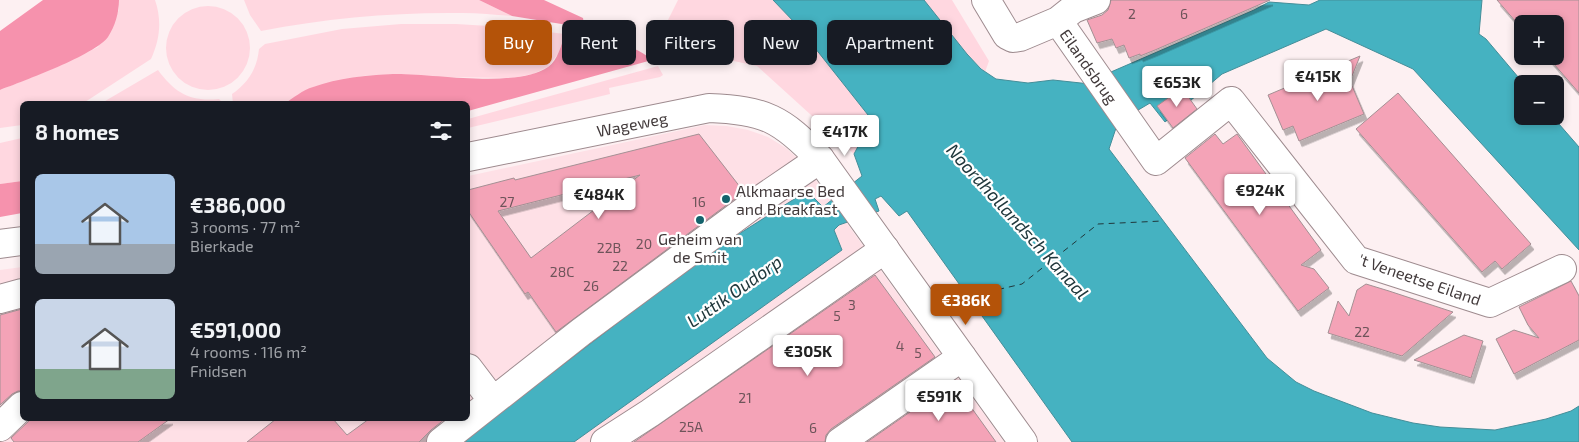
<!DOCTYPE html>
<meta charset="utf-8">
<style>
body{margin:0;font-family:"Exo 2",sans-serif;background:#20242c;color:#f1f3f6;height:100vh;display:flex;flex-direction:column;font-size:19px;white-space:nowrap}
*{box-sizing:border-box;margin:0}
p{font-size:16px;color:#9ea1a6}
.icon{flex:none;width:28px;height:28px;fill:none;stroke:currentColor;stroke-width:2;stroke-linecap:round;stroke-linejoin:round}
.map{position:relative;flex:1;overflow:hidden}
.details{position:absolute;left:20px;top:101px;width:450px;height:320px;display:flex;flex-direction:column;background:#171b24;border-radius:8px;box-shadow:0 2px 8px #0003}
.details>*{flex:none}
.top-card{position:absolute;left:485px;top:20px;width:475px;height:45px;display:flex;gap:10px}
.controls{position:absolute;left:1514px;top:15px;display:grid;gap:10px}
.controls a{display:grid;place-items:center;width:50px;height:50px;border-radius:8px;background:#171b24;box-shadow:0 2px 8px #0003;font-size:25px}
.price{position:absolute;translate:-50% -42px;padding:0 11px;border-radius:5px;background:#fff;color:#222;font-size:16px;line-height:32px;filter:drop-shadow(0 1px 2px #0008)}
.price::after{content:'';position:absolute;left:50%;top:30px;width:15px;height:11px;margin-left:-8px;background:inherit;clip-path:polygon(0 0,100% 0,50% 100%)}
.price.on{background:#b45309;color:#fff}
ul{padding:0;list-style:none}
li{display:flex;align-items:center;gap:15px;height:125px;padding:0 15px}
li span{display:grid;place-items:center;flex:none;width:140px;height:100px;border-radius:8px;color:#555}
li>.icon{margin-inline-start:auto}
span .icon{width:60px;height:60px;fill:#fffc;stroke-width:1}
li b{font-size:21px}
h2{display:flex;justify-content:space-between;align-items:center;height:60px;padding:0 15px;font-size:21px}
.tag{padding:0 18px;border-radius:8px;background:#171b24;box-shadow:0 2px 8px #0003;font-size:18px;line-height:45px}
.tag.on{background:#b45309;color:#fff}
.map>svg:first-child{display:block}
.built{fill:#fee0e6}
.green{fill:#ffd7e0}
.forest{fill:#f692ad}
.water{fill:#45b2c1;stroke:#448e99}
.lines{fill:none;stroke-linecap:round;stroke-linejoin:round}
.ferry{stroke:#20383c;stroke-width:1;stroke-dasharray:6 5;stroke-linecap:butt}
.building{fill:#f4a3b7;stroke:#a49094;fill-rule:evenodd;filter:url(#shadow)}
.minor-casing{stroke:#9e8b8f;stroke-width:30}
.tertiary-casing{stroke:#9e8b8f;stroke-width:30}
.minor{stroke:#fff;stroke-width:28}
.tertiary{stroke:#fff;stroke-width:28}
.poi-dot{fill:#14626c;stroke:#fff;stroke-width:2}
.labels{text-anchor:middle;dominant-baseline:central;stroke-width:4.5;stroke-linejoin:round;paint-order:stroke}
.number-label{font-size:14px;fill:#6e545a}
.street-label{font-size:16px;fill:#423a3b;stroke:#fff}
.poi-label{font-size:16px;fill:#423a3b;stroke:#fff;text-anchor:start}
.water-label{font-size:18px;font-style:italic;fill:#20383c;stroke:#fff}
</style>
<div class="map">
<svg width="1579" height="442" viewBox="0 0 1579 442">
<defs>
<filter id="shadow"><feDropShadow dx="3" dy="5.5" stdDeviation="0" flood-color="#0004"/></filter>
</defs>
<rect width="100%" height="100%" fill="#fdf0f2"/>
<!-- built -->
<path class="built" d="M705 125 727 126 748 130 768 137 786 148 805 165 1004 442H0V270L22 267V419H468V176Z"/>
<!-- green -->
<path class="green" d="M119 0H155C162 20 160 40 151 59L82 104H22V125L0 128V90L57 67 98 47 119 10Z
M244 0H479L512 16C496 15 479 13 463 13 395 12 327 18 261 31L250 15Z
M678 0H773L796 24 872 120 854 154 757 66 729 60 690 64 682 62 673 59 646 36 668 20Z
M924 0H952L989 61 985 72 967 54Z
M166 48a42 42 0 1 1 84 0a42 42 0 1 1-84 0Z
M401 24H456L506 27 565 34 558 54 548 67 533 74 513 78 436 77 394 74 363 76 313 87 284 104H233L232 94C248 83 257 69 259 49L265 44 342 29Z
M658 66 663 75 660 77 609 88 610 94 468 128V119Z
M158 70C175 93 190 102 219 99L224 104H100Z
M22 138V181L0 184V143Z"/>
<!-- forest -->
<path class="forest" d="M43 0H119C119 13 115 26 108 37 95 55 23 81 0 90V31Z
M479 0H544L583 18 584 24 580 27 512 16Z
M565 34C592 37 631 41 652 60L468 111V104H284C293 98 303 90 313 87 338 78 367 75 393 74 430 73 517 89 548 67 558 60 561 45 565 34Z
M22 181V213L0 217V184Z"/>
<!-- water -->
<path class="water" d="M773 0H924L967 54 981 69 996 79 1028 83 1053 80 1090 84 1104 75 1254 10 1269 2 1309 5 1320 0H1482L1479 34 1486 39 1524 84H1522V116H1552L1579 147V250L1413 69 1326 29 1222 74 1165 122 1150 103 1118 122 1109 149 1267 358 1296 382 1314 391 1372 413 1413 423 1440 427 1495 430 1546 419 1571 411 1579 406V442H1072L907 211 899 216 881 196 875 199 879 211 839 225 834 230 842 250 574 442H462L684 272 742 232 807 191 823 207 862 176 854 154 872 120 796 24Z"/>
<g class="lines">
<!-- ferry -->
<path class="ferry" d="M966 297 1022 284 1098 224 1162 221"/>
</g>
<!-- building -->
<path class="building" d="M1111 0H1270L1155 50 1140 56V54L1129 58 1124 45 1116 48 1112 39 1097 43 1087 20 1102 15 1108 10Z
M1497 0H1579V93L1547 56H1555V24H1522V29Z
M1360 56 1350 81 1364 114 1299 141 1293 126 1283 130 1268 95Z
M1182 88 1197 109 1173 128 1157 106Z
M1398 93 1531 244 1502 269 1495 261 1482 272 1356 129Z
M699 134 744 192 556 332 528 292 525 294 468 211V190L514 178 515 180ZM640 175 531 258 498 211Z
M1215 134 1223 144 1237 134 1321 250 1301 265 1314 269 1329 288 1298 311 1185 158Z
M875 275 935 357 831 429 826 435 825 442H634Z
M1571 281 1579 296V340L1514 374 1496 339 1514 330 1539 338 1528 325 1519 307Z
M1366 284 1389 291 1453 312 1402 356 1328 333 1338 301 1349 316 1357 290Z
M22 309V391H18L12 394 0 405V315Z
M1464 335 1483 341 1471 378 1414 360Z
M953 382 996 442H867Z
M31 419H170L138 442H14L11 438Z
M276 419H333L347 435 369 419H445L431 430 419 442H247Z"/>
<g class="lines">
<defs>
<path id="minor" d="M986 0 1007 35 1013 38 1020 37 1058 21 1073 9 1096 0
M1058 21 1156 161 1231 101 1356 260 1490 303 1562 269
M0 299 22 293
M468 368 493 401
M0 427 22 406
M441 442 581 332 754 204 820 159
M605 442 650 413 885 249
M840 442 962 357"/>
<path id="tertiary" d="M468 157 709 108C765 110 782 119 820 159L1023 442
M0 244 22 241"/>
</defs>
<!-- minor casing -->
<use href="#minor" class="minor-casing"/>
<!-- tertiary casing -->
<use href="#tertiary" class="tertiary-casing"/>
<!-- minor -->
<use href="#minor" class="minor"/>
<!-- tertiary -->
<use href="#tertiary" class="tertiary"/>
</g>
<!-- markers -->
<g class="poi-dot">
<circle cx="726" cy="199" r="5"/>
<circle cx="700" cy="220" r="5"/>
</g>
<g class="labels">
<!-- number labels -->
<g class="number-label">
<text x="1132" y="13">2</text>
<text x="1184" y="13">6</text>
<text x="507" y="201">27</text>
<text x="699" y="201">16</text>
<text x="644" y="243">20</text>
<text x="609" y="247">22B</text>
<text x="620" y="265">22</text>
<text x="562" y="271">28C</text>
<text x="591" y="285">26</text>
<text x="852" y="304">3</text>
<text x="837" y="315">5</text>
<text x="1362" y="331">22</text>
<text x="900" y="345">4</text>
<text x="918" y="352">5</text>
<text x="745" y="397">21</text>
<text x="691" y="426">25A</text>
<text x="813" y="427">6</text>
</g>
<!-- street labels -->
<g class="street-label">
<text transform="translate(1089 66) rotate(55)">Eilandsbrug</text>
<text transform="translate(632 124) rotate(-11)">Wageweg</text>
<text transform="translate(1420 279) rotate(19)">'t Veneetse Eiland</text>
</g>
<!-- poi labels -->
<g class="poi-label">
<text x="736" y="190">Alkmaarse Bed<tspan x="736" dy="18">and Breakfast</tspan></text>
<text x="700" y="238" text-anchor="middle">Geheim van<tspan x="700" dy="18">de Smit</tspan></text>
</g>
<!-- water labels -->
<g class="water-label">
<text transform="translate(1018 221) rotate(48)">Noordhollandsch Kanaal</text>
<text transform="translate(734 291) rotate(-35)">Luttik Oudorp</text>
</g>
</g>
</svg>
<div class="controls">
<a>+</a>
<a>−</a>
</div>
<b class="price" style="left:1318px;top:102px">€415K</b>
<b class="price" style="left:1177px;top:108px">€653K</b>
<b class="price" style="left:845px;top:157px">€417K</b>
<b class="price" style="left:1260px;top:216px">€924K</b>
<b class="price" style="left:599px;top:220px">€484K</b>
<b class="price on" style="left:966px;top:326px">€386K</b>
<b class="price" style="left:808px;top:377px">€305K</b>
<b class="price" style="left:939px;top:422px">€591K</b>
<div class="top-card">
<a class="tag on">Buy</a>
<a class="tag">Rent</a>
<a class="tag">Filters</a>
<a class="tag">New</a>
<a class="tag">Apartment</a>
</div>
<section class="details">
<h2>8 homes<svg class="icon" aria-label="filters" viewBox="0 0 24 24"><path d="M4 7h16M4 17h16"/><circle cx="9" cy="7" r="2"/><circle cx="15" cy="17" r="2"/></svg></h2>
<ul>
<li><span style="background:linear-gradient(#a9c7e8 70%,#9aa5b1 0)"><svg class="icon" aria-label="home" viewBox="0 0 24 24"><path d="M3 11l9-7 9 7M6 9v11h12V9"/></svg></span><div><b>€386,000</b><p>3 rooms · 77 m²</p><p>Bierkade</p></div></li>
<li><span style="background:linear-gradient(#c9d6e8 70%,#7fa58c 0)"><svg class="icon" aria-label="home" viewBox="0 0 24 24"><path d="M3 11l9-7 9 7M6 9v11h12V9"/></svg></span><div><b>€591,000</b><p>4 rooms · 116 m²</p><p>Fnidsen</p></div></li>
</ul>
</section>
</div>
